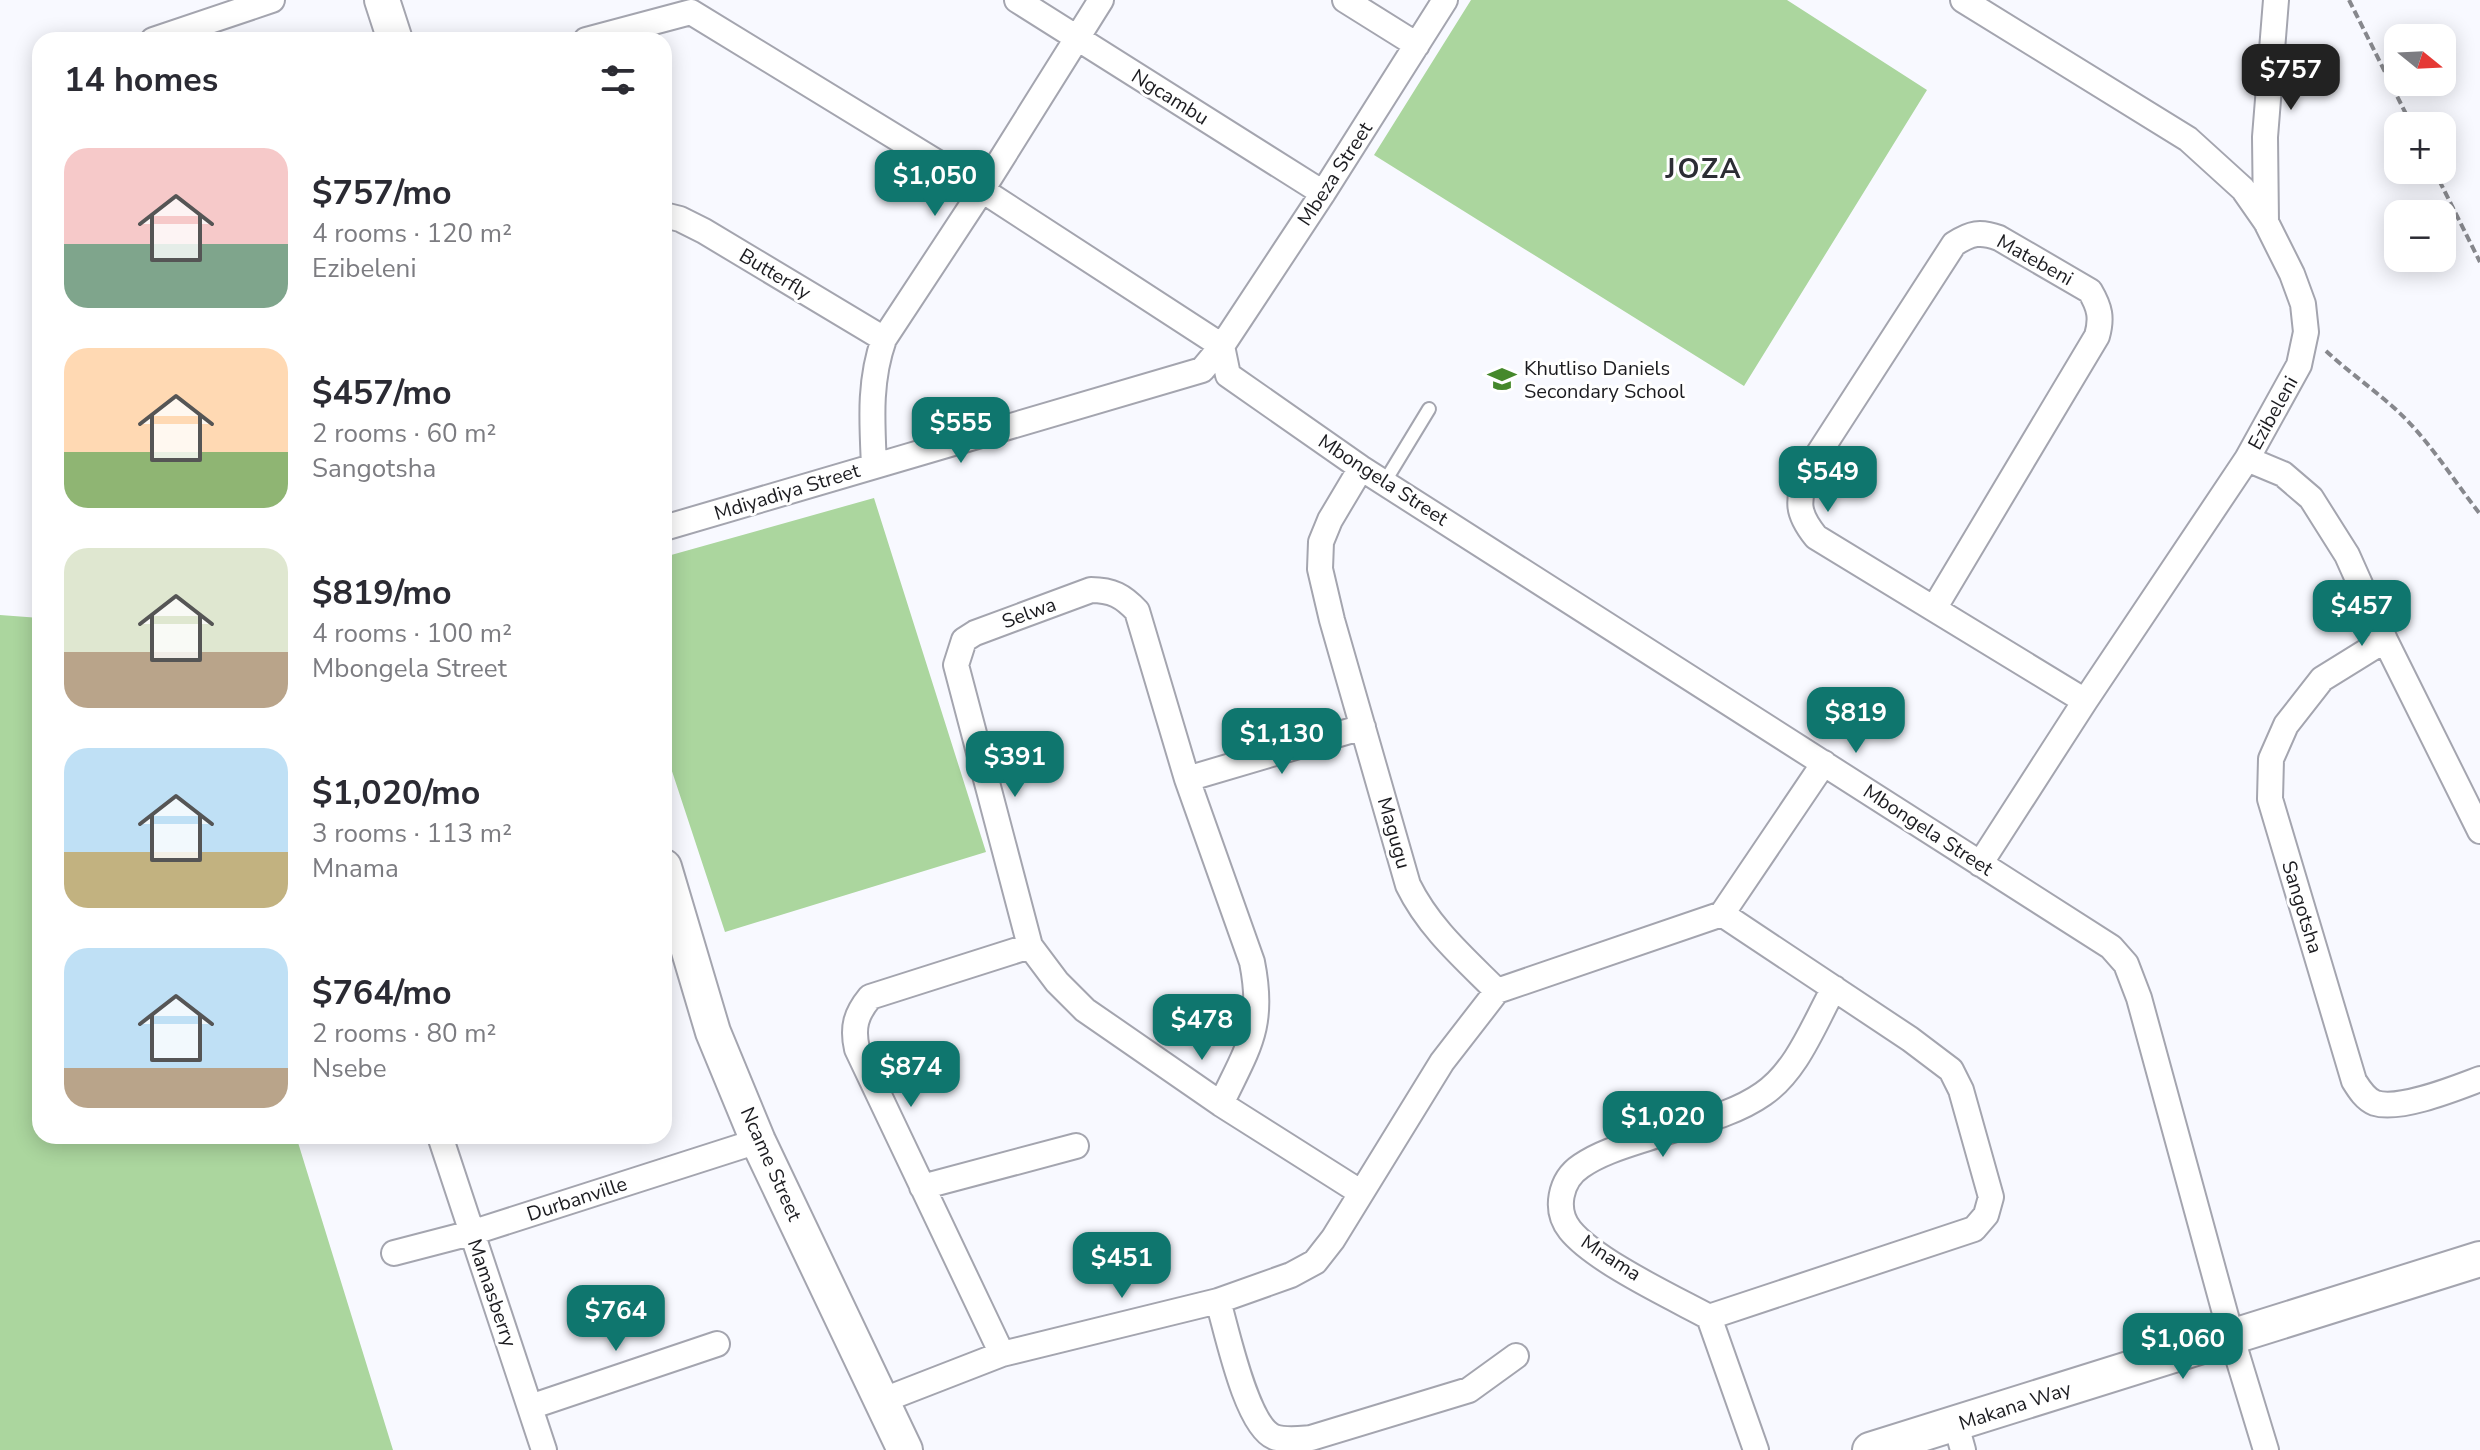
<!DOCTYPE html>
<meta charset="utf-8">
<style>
body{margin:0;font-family:"Nunito Sans",sans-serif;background:#f2f2f3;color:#2b2b33;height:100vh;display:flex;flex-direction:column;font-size:30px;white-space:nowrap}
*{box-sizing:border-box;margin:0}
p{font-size:26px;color:#7c7c81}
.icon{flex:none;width:44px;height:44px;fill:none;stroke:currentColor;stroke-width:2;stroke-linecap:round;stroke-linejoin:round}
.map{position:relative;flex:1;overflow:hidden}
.sheet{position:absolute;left:32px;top:32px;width:640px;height:1112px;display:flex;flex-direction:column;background:#fff;border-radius:24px;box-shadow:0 4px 20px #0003}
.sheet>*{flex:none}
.needle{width:52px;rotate:108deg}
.tools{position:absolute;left:2384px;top:24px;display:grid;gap:16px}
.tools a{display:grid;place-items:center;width:72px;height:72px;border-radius:16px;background:#fff;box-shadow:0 4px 20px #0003;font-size:40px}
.price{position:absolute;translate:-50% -68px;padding:0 18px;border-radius:16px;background:#0f766e;color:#fff;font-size:26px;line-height:52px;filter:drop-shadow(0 2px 4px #0008)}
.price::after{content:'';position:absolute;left:50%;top:48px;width:24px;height:18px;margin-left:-12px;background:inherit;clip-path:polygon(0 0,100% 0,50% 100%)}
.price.on{background:#222;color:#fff}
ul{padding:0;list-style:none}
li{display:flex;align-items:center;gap:24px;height:200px;padding:0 32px}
li span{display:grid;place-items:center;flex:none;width:224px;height:160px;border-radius:24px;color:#555}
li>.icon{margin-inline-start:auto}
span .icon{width:96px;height:96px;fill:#fffc;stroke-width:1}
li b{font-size:34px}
h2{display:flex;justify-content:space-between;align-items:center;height:96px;padding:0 32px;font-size:34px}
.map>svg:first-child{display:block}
.green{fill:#abd69e}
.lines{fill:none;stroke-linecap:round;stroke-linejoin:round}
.lane-casing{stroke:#a4a5af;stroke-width:16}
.street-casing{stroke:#a4a5af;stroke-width:28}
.secondary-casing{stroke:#a4a5af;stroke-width:38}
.path{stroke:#87888d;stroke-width:4;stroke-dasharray:8 4;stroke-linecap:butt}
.lane{stroke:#fff;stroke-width:12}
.street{stroke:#fff;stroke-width:24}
.secondary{stroke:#fff;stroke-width:34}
.labels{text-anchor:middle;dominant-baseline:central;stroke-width:6;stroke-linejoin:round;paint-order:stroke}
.street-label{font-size:20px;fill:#1c1c20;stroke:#fff}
.poi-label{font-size:20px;fill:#1c1c20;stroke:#fff;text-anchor:start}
.district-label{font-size:28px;font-weight:bold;letter-spacing:2px;fill:#2c2d34;stroke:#fff}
</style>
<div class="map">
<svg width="2480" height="1450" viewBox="0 0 2480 1450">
<rect width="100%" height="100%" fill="#f8f9ff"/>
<!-- green -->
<path class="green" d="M1471 0H1787L1927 90 1744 386 1374 155Z
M874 498 986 852 725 932 664 747V557Z
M0 615 40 618V1136H296L393 1450H0Z"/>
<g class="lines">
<defs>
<path id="lane" d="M1384 483 1429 409"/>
<path id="street" d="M1017 0 1323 193
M1345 0 1417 45
M1963 0 2188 139 2243 189 2266 222 2292 274 2303 304 2306 332 2299 365 2247 459 2085 701 1980 864
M153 40 272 0
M586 40 691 12 982 190 1222 346
M664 215 680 219 704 231 884 339
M2266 222 2265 137 2276 0
M1222 346 1228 375 1361 468 2111 947 2126 964 2139 998 2231 1335 2266 1450
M2247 459 2283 474 2311 498 2347 555 2385 640 2480 831
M874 466C872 421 869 381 884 339L982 190 1101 0
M1361 468 1330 520 1321 542 1320 569 1332 620 1408 885C1429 928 1464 958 1497 991
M664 528 1202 370 1222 346 1323 193 1445 0
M1935 607 2097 336C2102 318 2100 308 2090 291L1999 238C1980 231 1971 233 1954 244L1806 473C1798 503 1796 512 1816 537L2085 701
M2385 640 2322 679 2286 725 2271 759 2270 799 2354 1081C2359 1089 2365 1099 2375 1103 2400 1111 2456 1088 2480 1079
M1187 779 1363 727
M1221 1104C1248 1047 1265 1027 1252 962L1187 779 1137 611C1123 596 1112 590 1091 590L975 633 964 640 956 665 1030 946 1057 982 1085 1010 1221 1104 1360 1192
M440 1136 544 1450
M922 1187 1076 1146
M394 1253 471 1233 758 1141
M1218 1301C1227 1331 1246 1425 1274 1437 1286 1441 1299 1439 1311 1438L1469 1390 1516 1356
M1709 1317 1974 1229 1986 1215 1991 1197 1961 1090 1951 1070 1910 1039 1722 914
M1002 1354 857 1049C852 1027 856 1014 870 997L1030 946
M881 1401 1002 1354 1218 1301 1291 1275 1315 1262 1333 1239 1442 1062 1497 991 1722 914 1824 763
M530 1407 717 1344
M1956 1425 1963 1450
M1756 1450 1709 1317C1672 1297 1595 1261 1570 1230 1554 1210 1560 1180 1581 1166 1604 1150 1635 1143 1660 1134 1694 1123 1733 1115 1763 1094 1797 1071 1814 1024 1834 988"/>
<path id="secondary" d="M382 0 395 40
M664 867 713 1032 758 1141 905 1450
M1870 1450 2480 1259"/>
</defs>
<!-- lane casing -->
<use href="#lane" class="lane-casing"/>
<!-- street casing -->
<use href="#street" class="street-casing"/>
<!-- secondary casing -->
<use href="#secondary" class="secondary-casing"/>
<!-- path -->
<path class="path" d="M2349 0 2412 126
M2434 170 2480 262
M2326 351C2355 378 2390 400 2415 429 2439 456 2458 486 2480 514"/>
<!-- lane -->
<use href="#lane" class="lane"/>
<!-- street -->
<use href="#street" class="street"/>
<!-- secondary -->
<use href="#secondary" class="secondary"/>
</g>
<!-- icons -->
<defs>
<symbol id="school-bare" viewBox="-9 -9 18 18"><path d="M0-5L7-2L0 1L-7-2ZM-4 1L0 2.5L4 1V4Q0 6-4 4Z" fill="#45882b" stroke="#fff" stroke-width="2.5" paint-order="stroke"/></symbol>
</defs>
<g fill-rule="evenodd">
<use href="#school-bare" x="1482" y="359" width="40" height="40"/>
</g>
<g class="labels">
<!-- street labels -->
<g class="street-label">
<text transform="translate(1170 97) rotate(32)">Ngcambu</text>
<text transform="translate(1335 174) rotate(-57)">Mbeza Street</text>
<text transform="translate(2035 260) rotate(29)">Matebeni</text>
<text transform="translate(775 274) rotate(31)">Butterfly</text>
<text transform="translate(2273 413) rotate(-61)">Ezibeleni</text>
<text transform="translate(1383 480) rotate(33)">Mbongela Street</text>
<text transform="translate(787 492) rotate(-17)">Mdiyadiya Street</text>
<text transform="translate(1029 613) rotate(-20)">Selwa</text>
<text transform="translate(1928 830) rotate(33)">Mbongela Street</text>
<text transform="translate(1394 833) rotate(74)">Magugu</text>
<text transform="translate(2302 907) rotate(73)">Sangotsha</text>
<text transform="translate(771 1164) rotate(66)">Ncame Street</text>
<text transform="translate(577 1199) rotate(-18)">Durbanville</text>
<text transform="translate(1611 1258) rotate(33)">Mnama</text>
<text transform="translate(492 1293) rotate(71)">Mamasberry</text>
<text transform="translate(2015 1406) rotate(-18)">Makana Way</text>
</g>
<!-- poi labels -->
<g class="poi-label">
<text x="1524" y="368">Khutliso Daniels<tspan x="1524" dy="23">Secondary School</tspan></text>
</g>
<!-- district labels -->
<g class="district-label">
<text x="1704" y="169">JOZA</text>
</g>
</g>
</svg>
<div class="tools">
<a><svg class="needle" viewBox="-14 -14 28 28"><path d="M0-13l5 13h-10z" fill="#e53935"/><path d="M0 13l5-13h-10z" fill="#7c7c81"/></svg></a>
<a>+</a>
<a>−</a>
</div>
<b class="price on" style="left:2291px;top:112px">$757</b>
<b class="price" style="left:935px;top:218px">$1,050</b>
<b class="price" style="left:961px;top:465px">$555</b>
<b class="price" style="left:1828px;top:514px">$549</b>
<b class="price" style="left:2362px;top:648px">$457</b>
<b class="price" style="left:1856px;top:755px">$819</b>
<b class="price" style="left:1282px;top:776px">$1,130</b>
<b class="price" style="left:1015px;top:799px">$391</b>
<b class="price" style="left:1202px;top:1062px">$478</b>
<b class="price" style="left:911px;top:1109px">$874</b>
<b class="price" style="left:1663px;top:1159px">$1,020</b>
<b class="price" style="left:1122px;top:1300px">$451</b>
<b class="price" style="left:616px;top:1353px">$764</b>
<b class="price" style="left:2183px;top:1381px">$1,060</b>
<section class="sheet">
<h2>14 homes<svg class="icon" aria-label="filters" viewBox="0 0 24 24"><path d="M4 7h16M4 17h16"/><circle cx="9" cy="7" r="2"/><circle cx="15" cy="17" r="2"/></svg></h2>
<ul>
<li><span style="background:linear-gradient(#f6c9c9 60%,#7fa58c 0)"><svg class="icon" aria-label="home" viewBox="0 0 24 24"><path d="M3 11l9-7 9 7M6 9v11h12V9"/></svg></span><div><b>$757/mo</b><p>4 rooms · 120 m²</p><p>Ezibeleni</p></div></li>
<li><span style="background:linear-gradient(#ffd9b3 65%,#8fb573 0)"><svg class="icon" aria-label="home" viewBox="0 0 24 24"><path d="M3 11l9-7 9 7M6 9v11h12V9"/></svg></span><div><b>$457/mo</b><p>2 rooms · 60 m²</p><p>Sangotsha</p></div></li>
<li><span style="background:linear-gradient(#dfe7d0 65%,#b9a48a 0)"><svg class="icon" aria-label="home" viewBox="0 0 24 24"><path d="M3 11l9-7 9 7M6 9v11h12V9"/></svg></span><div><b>$819/mo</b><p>4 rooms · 100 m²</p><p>Mbongela Street</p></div></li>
<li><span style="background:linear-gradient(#bfe0f5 65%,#c2b280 0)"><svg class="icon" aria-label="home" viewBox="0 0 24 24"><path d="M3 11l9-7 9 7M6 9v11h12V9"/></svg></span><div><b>$1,020/mo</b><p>3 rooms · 113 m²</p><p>Mnama</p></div></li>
<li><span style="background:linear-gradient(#bfe0f5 75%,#b9a48a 0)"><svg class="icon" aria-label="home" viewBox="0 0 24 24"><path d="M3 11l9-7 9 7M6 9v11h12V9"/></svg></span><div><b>$764/mo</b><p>2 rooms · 80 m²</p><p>Nsebe</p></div></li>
</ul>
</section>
</div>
